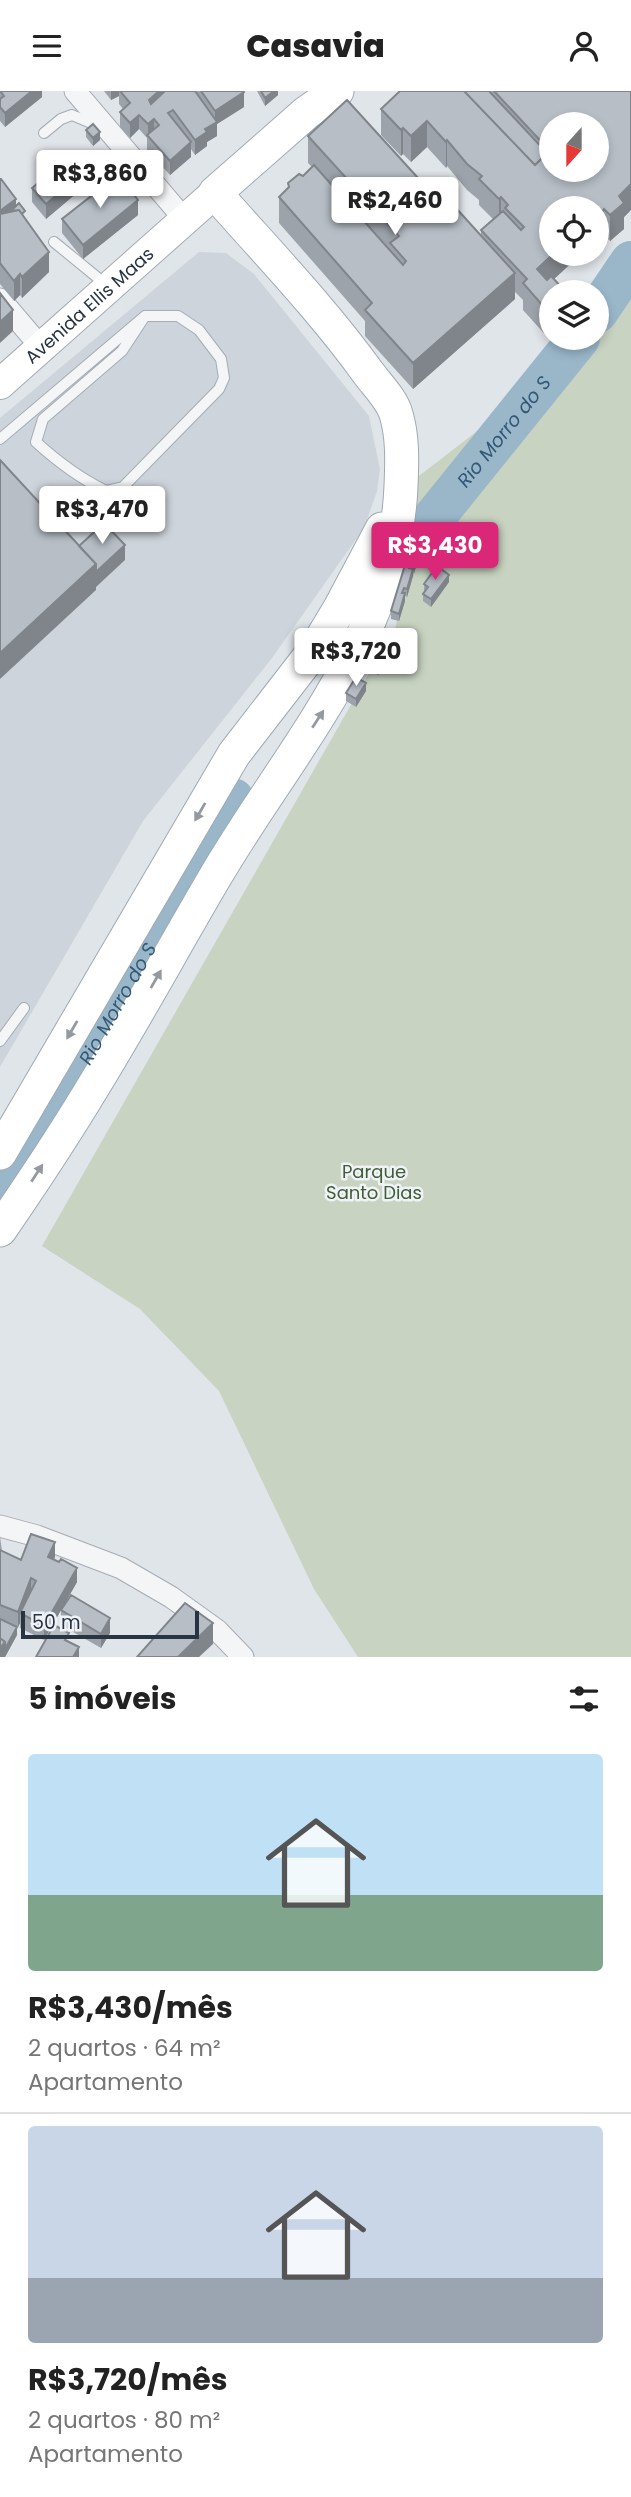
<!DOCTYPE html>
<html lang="pt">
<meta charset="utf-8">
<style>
body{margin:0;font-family:Poppins,sans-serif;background:#f2f2f2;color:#222;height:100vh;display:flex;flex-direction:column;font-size:26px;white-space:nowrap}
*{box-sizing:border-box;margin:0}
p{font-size:23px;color:#767676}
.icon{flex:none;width:38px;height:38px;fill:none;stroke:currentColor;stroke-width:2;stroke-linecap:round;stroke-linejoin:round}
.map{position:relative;height:1566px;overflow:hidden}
.side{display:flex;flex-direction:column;background:#fff;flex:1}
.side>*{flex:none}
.needle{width:46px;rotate:201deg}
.buttons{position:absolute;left:539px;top:21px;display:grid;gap:14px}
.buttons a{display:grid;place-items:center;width:70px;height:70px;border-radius:50%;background:#fff;box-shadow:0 4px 10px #0003;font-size:35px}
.scale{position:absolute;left:21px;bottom:18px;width:178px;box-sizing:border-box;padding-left:7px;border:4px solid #283441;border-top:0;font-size:19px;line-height:24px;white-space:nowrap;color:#283441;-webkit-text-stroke:5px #eff3f7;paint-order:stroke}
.price{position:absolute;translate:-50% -60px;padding:0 16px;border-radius:7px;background:#fff;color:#222;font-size:23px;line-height:46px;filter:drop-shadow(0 2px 4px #0008)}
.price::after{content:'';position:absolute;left:50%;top:42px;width:21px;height:16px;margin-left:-10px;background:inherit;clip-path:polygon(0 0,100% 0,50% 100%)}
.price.active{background:#db2777;color:#fff}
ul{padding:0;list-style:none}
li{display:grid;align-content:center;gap:14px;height:371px;padding:0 28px}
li+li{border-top:2px solid #e0e0e0}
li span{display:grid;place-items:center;height:217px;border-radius:7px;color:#555}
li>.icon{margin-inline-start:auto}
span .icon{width:126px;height:126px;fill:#fffc;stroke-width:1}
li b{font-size:30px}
h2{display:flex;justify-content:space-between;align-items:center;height:84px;padding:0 28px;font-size:30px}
header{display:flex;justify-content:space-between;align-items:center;height:91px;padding:0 28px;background:#fff;font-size:32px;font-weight:800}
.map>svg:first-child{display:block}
.built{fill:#ced4db}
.green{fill:#c8d3c1}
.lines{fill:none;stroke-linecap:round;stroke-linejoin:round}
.river{stroke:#9ab7ca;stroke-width:42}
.lane-casing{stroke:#a5acb3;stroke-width:12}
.street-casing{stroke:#a5acb3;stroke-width:23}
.secondary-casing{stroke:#a5acb3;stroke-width:32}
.primary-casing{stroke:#9faab5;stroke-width:35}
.lane{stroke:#f3f5f7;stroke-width:10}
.street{stroke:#f3f5f7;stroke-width:21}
.secondary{stroke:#fff;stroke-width:30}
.primary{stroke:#fff;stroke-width:33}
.wall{fill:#9da3aa}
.shaded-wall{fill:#80858b}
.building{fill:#b7bec6;stroke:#80858b;stroke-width:2;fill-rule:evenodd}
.oneway{fill:#949aa0}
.labels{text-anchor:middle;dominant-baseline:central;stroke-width:5;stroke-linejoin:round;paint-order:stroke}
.street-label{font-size:18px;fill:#283441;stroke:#eff3f7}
.park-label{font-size:18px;fill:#415d35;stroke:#eff3f7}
.water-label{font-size:19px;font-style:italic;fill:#325875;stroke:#eff3f7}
</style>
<header><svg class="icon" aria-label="menu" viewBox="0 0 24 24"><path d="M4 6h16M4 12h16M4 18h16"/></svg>Casavia<svg class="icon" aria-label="person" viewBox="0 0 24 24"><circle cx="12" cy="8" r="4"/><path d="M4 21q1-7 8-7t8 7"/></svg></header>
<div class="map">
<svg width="631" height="1566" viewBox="0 0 631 1566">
<rect width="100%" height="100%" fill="#e0e5e9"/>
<!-- built -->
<path class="built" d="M199 161 226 162 254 183 369 325 380 378 377 400 364 437 272 567 143 730 0 976V327Z"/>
<!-- green -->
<path class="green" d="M631 177V1566H358L314 1498 219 1300 140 1218 42 1155 396 535 415 388 572 267 585 247H597V229Z"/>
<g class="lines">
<!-- river -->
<g class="river">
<path d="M597 221 631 171"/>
<path id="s1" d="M429 433 579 247"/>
<path id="s2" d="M13 1097 233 708"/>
</g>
<defs>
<path id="lane" d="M44 42 61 28 72 24 91 32 98 39
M90 69 108 81 122 86 138 76
M54 151 109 196
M0 348 145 225H178L199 239 221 268 224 287 219 298 123 396 106 400C79 387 58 371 36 351L43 328 122 260 145 225
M0 950 24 917"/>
<path id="street" d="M75 0 185 129
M0 208 41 256
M0 1435 37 1445 121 1477 171 1506 217 1539 243 1566"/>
<g id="secondary">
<path id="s3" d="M0 293 215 102"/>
</g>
<path id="primary" d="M0 1062 234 663 316 557 340 517 382 438
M0 1139C33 1091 66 1041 96 991 137 924 175 854 215 786 288 661 395 548 401 395 402 371 403 346 396 323 392 309 378 295 369 283 323 219 267 161 215 102L306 22 337 0"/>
</defs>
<!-- lane casing -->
<use href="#lane" class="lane-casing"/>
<!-- street casing -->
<use href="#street" class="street-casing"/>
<!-- secondary casing -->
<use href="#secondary" class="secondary-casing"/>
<!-- primary casing -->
<use href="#primary" class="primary-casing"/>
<!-- lane -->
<use href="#lane" class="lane"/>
<!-- street -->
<use href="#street" class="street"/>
<!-- secondary -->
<use href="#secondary" class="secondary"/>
<!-- primary -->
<use href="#primary" class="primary"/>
</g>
<!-- wall -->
<path class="wall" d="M0 0H42V6L5 36 0 30Z
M104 0H164V1L165 0H243L244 16 217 33V45L207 51V55L195 64 191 58V66L170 84 147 59V47L139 38 130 47 120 36V21L123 18 119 13V5L111 9Z
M257 0H278V4L265 15Z
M400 0H631V119L624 126V138L610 150 604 144 597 153V117L551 163H581L554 188 550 249 523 219V209L515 201V208L413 298 365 245V230L279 132V106L288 97V92L303 85 312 76 308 72V45L439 110 481 145V139L493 128 479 114V109L467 99 447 75 446 77 427 56 411 71 403 63 401 65 381 44V18Z
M86 39 100 49 93 55 86 46Z
M0 88 25 127 49 181 22 207 20 204 14 210 0 193Z
M32 97 78 101 46 128 32 111Z
M138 124 83 168 62 142V128Z
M412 451 420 461 407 506 405 505V510L399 530 391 528V520Z
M449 491 431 516 423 510V503L424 501V493Z
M371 572 385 574 378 584 371 579Z
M366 600 356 616 346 610V602Z
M0 1445 2 1460 21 1469 55 1466 54 1469 77 1491 44 1549 20 1537V1532L18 1536 4 1530 17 1544 5 1566H0Z
M61 1519 110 1542 101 1557 61 1534Z"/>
<!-- shaded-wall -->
<path class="shaded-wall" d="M32 0H42V6L5 36V22Z
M111 0H119V5L111 9Z
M159 0H164V10L149 24V9Z
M274 0H278V4L265 15V7Z
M244 1V16L217 33V45L207 51V55L195 64V49L205 38 215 32V20Z
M139 24V38L130 47V32Z
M154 28V42L148 45V33Z
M427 30V56L411 71V45Z
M403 37V63L401 65V39Z
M100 41V49L93 55V47Z
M447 49V75L446 77V51Z
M191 51V66L170 84V70Z
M78 86V101L46 128V113Z
M631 93V119L624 126V138L610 150V124L619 105Z
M501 106V132L499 134V108Z
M16 108V122L0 135V120Z
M138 109V124L83 168V154Z
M604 118V144L597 153V127Z
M49 161V181L22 207V186Z
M553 163H581L537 204V178Z
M515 182V208L413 298V272Z
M20 183V204L14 210V190Z
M13 219V240L0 252V231Z
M551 222V247H552L550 249V223Z
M125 454V469L96 496V499L0 588V562L96 473Z
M420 454V461L414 483V475Z
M413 478V485L407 506V498Z
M449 484V491L431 516V508Z
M405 502V510L399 530V523Z
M385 567V574L378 584V576Z
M366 592V600L356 616V608Z
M55 1451V1466L48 1480V1466Z
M77 1477V1491L44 1549V1535Z
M31 1487V1502L20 1522V1532L18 1536V1521Z
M110 1527V1542L101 1557V1543Z
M213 1532V1553L199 1566H178Z
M17 1536V1544L5 1566H0V1557Z
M79 1556V1566H73Z"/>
<!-- building -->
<path class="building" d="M0 0H32L5 22 0 16V8L4 5Z
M120 0H159L149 9 151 13 165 0H195L217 31 205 38 207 41 195 49 173 19 168 22 191 51 170 70 147 44 159 34 154 28 148 33 139 24 130 32 120 21 130 12Z
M201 0H243L244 1 215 20Z
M261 0H274L265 7Z
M400 0H464L535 74 550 60 494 0H631V93L619 105 624 112 610 124 604 118 597 127V117H551V163H553L537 178 547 189 551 185 566 201H551V222L550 223 523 192 527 188 481 139 503 120 521 139 524 136 505 117 508 114 501 106 499 108 479 88 482 85 467 73 447 49 446 51 427 30 411 45 403 37 401 39 381 18ZM551 33H597V79H551Z
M464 0H489L547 62 535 74Z
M347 9 439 110 445 105 515 182 413 272 365 219 372 212 279 106 289 96 288 92 299 83 303 85 314 74 403 174 406 170 390 152 399 145 308 45Z
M93 33 100 41 93 47 86 39Z
M65 70 78 86 46 113 32 97Z
M118 84 138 109 83 154 62 128Z
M0 88H1L16 108 0 120Z
M19 112 25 120 22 123 19 119 11 120Z
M19 119 49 161 22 186 20 183 14 190 0 172V123Z
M0 202 13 219 0 231Z
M0 369 96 473 0 562Z
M104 432 125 454 96 481V473L79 455Z
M412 451 420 454 414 475 410 474 409 477 413 478 407 498 404 497 402 502H405L399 523 391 520Z
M437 475 449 484 431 508 423 503 428 496 424 493Z
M378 562 385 567 378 576 371 572Z
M356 586 366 592 356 608 346 602Z
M31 1443 55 1451 48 1466 59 1471 61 1468 77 1477 44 1535 20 1522 36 1490 31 1487 18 1521 0 1514V1459L21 1469Z
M71 1504 110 1527 101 1543 61 1519Z
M185 1512 213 1532 178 1566H137Z
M0 1528 17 1536 5 1558V1551L0 1547Z
M54 1534 69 1542 65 1549 79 1556 73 1566H36Z
M0 1547 5 1551 0 1557Z"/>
<!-- one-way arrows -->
<defs><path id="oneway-solid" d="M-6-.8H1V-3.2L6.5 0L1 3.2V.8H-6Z" transform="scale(1.75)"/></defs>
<g class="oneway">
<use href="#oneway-solid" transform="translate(318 628) rotate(-57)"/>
<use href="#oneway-solid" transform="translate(200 721) rotate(120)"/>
<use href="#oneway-solid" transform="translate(156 888) rotate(-60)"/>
<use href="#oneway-solid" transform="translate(72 939) rotate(120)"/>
<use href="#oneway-solid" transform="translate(37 1082) rotate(-57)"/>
</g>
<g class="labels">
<!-- street labels -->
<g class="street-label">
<text stroke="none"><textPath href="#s3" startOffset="119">Avenida Ellis Maas</textPath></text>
</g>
<!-- park labels -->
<g class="park-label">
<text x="374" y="1080">Parque<tspan x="374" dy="21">Santo Dias</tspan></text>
</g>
<!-- water labels -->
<g class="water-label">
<text stroke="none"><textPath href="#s1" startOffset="119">Rio Morro do S</textPath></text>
<text stroke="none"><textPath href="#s2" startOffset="212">Rio Morro do S</textPath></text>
</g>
</g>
</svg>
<div class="buttons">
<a><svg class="needle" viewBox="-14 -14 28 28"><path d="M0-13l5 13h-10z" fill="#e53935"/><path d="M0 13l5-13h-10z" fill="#767676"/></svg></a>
<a><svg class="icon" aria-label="locate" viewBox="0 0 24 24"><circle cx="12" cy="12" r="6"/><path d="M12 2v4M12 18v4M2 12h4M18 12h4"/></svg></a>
<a><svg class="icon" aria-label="layers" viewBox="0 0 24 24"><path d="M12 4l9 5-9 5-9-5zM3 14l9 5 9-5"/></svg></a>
</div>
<div class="scale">50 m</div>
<b class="price" style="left:100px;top:119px">R$3,860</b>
<b class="price" style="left:395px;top:146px">R$2,460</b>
<b class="price" style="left:102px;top:455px">R$3,470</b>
<b class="price active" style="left:435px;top:491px">R$3,430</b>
<b class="price" style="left:356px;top:597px">R$3,720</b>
</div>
<section class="side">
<h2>5 imóveis<svg class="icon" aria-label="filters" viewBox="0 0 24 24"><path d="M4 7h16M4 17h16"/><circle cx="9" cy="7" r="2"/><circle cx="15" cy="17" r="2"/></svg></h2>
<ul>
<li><span style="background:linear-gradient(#bfe0f5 65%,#7fa58c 0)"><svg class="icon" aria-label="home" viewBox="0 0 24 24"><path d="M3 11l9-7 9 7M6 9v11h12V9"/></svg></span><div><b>R$3,430/mês</b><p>2 quartos · 64 m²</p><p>Apartamento</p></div></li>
<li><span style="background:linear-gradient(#c9d6e8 70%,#9aa5b1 0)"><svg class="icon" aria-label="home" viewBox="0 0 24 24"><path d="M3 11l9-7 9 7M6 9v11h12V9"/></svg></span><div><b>R$3,720/mês</b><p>2 quartos · 80 m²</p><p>Apartamento</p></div></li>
</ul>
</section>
